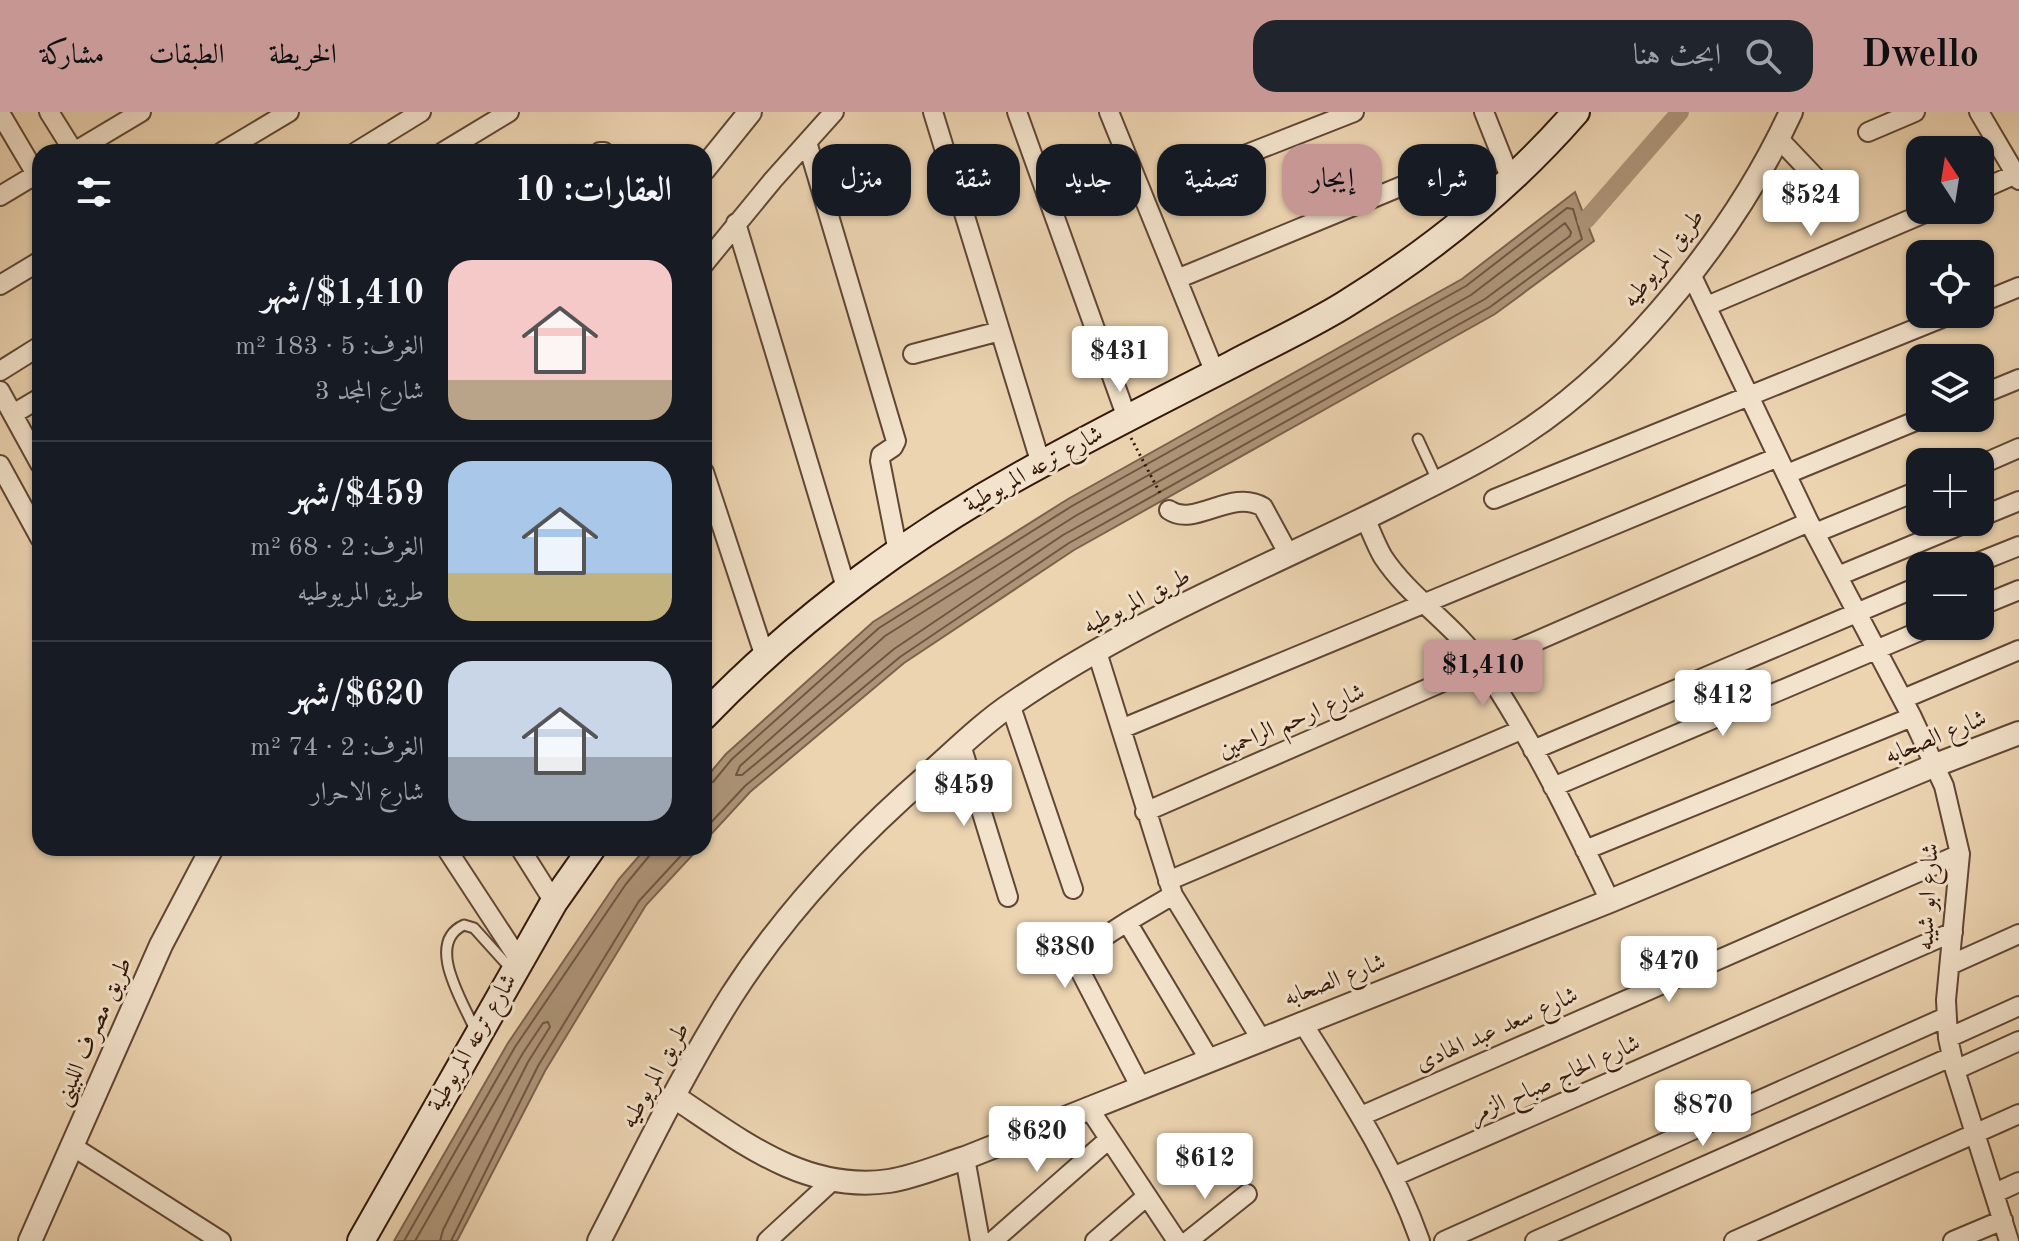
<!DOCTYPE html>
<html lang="ar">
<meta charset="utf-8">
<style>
body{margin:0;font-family:"Old Standard TT",Amiri,serif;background:#20242c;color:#f1f3f6;direction:rtl;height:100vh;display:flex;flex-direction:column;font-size:30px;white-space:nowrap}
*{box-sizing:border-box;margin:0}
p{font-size:26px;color:#9ea1a6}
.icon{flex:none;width:44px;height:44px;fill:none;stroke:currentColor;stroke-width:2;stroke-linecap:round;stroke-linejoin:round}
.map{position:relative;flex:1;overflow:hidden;direction:ltr}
.sheet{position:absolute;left:32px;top:32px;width:680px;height:712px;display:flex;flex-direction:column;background:#171b24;border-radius:24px;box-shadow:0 2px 6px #0004;direction:rtl}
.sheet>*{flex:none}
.top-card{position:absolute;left:736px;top:32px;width:760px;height:72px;direction:rtl;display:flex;gap:16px}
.needle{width:52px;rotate:348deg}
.buttons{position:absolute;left:1906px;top:24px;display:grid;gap:16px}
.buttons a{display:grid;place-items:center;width:88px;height:88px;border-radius:16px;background:#171b24;box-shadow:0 2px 6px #0004;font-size:40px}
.price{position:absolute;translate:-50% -68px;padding:0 18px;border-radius:8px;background:#fff;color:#222;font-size:26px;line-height:52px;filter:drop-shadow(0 2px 4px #0008)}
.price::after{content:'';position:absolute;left:50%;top:48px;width:24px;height:18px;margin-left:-12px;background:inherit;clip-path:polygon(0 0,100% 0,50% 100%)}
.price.current{background:#c59692;color:#111}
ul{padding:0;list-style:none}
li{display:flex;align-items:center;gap:24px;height:200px;padding:0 40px}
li+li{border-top:2px solid #363941}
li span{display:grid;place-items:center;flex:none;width:224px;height:160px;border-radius:24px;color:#555}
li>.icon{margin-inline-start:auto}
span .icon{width:96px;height:96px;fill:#fffc;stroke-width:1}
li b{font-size:34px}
h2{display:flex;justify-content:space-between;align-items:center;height:96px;padding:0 40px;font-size:34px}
.tag{padding:0 28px;border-radius:24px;background:#171b24;box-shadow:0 2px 6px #0004;font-size:28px;line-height:72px}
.tag.current{background:#c59692;color:#111}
header{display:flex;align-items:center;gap:48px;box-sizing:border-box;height:112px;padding:0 40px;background:#c59692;color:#111}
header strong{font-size:38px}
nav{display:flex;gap:44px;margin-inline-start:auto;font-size:28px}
.search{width:560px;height:72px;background:#20242c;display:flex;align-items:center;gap:20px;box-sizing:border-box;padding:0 28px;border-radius:24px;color:#9ea1a6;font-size:30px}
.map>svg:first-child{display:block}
.water{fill:#ad9478;stroke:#7c624c;stroke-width:2}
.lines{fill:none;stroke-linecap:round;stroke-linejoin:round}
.shore{stroke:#705641;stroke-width:2}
.canal{stroke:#ad9478;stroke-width:18}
.service-casing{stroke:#604634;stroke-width:13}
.minor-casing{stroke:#604634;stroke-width:22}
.tertiary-casing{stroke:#604634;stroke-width:26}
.secondary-casing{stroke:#32170a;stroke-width:30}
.path{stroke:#32170a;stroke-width:3;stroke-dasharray:2 4;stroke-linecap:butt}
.service{stroke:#f3e3cc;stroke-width:9}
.minor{stroke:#f3e3cc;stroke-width:18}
.tertiary{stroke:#f3e3cc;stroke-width:22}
.secondary{stroke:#f3e3cc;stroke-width:26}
.labels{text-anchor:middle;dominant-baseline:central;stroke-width:6;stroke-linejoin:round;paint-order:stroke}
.street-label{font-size:24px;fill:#32170a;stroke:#f3e3cc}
</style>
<header>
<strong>Dwello</strong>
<div class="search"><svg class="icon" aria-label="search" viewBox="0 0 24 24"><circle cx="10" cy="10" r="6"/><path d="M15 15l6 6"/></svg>ابحث هنا</div>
<nav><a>الخريطة</a><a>الطبقات</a><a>مشاركة</a></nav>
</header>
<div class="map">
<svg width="2019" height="1129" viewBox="0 0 2019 1129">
<rect width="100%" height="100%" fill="#ecd4b1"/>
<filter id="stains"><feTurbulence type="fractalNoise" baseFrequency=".0025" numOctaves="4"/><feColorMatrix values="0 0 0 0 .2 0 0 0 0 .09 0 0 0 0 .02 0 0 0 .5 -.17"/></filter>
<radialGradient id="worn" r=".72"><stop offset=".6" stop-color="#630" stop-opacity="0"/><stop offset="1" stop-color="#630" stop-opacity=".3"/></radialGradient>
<!-- water -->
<path class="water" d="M1575 80 1594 129 1495 202 1074 438 904 551 750 680 704 730V668L726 642 873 510 1068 387 1462 167Z
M646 736H699L646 793 545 959 457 1129H394L508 931 619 767Z"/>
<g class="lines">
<!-- shore -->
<path class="shore" d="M1565 111 1571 120 1570 124 1485 187 1063 423 894 537 742 663H736L740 654 885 524 1077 403 1471 183Z
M704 672 713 670 732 647 879 516 1072 394 1466 174 1567 96 1573 97 1582 127 1490 195 1069 431 900 545 745 674 704 718
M404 1129 515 935 626 772 650 743 651 736
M415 1129 523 941 543 911 548 910 550 915 528 950 443 1118 440 1129
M451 1129 538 954 639 789 688 736"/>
<!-- canal -->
<path class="canal" d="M1586 108 1680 0"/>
<defs>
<path id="service" d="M1418 327 1437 368
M475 918C464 891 424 831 464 813L474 816 511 857"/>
<path id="minor" d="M49 0 74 40
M933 0 1041 352
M1017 0 1127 306
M1109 0 1215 261
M1484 0 1511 68
M1979 0 2019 68
M0 1 36 62
M1868 20 1915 0
M1779 27 1816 66
M807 30 896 329 893 335 881 343 880 349 898 440
M74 40 141 0
M222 40 289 0
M356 40 421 0
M443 40 509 0
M600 40H604
M1191 64 1354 0
M1980 78 2016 62
M0 84 40 60
M736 111 847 479
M704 152 773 68 834 0
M1690 160 1809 410 1912 605 1944 674 1960 742 1946 888 1948 926 1955 958 2009 1129
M1177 167 1436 60
M0 173 40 149
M1980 191 2019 175
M1707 194 1932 98
M913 242 1000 219
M0 259 40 234
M0 279 40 352
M1980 283 2019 267
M13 302 40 286
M0 353 40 426
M1980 353 2019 336
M704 360 765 545
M1787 362 1923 306
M1494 387 1952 202
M1169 398C1195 416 1231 376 1263 395L1289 443
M1980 405 2019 389
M1365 406C1371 419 1376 433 1383 445 1410 486 1454 512 1482 553 1532 627 1572 709 1610 789
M1815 421 1920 378
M1969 454 2019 434
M1838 464 1968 410
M1980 494 2019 478
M1097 540 1173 783 1261 927
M1903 587 2019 538
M1010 592 1073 777
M1121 617 1778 345
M961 633 1008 785
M1533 638 1920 474
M1553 675 1932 514
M1145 700 1809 410
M446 736 520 849
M520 736 554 790
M1585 738 1912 605
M1168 769 1521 618
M1173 783 1127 810 1209 947
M1127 810 1074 844V847L1140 974
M1950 853 2019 822
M1302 910C1347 982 1392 1049 1420 1129
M1948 926 2019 894
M1955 958 2019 929
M1088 995 1177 1129
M1361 1004 1960 742
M72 1034 221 1129
M965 1046 980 1129
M1395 1064 1953 820
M1995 1081 2019 1070
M767 1129 832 1069
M993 1129 1109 1027
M1095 1129 1147 1084
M1188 1129 1247 1082
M1444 1129 1946 905
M1535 1129 1951 945
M1734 1129 2019 1002
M1953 1129 2003 1108"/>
<path id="tertiary" d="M704 57 750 0
M673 984C740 1028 804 1081 889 1069 915 1065 940 1054 965 1046L1610 789 1933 654 2019 621
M30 1129 161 833 212 736
M599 1129C642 1046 682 962 732 883 786 799 854 727 929 662 956 638 983 611 1013 591 1132 509 1268 455 1396 391 1439 369 1482 349 1523 322 1632 251 1737 117 1791 0"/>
<path id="secondary" d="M704 604C801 503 920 417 1043 351 1105 317 1168 285 1231 253 1269 233 1308 215 1344 193 1430 140 1509 77 1576 0
M361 1129 554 790 592 736"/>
</defs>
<!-- service casing -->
<use href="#service" class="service-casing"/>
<!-- minor casing -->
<use href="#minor" class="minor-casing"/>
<!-- tertiary casing -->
<use href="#tertiary" class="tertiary-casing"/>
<!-- secondary casing -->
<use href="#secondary" class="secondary-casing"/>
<!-- path -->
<path class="path" d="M1131 326 1161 383"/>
<!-- service -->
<use href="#service" class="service"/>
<!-- minor -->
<use href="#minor" class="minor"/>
<!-- tertiary -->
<use href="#tertiary" class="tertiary"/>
<!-- secondary -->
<use href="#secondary" class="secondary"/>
</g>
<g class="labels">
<!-- street labels -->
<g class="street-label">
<text transform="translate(1664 147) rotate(-52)">طريق المريوطيه</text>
<text transform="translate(1034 358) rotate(-29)">شارع ترعه المريوطية</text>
<text transform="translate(1137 490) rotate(-27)">طريق المريوطيه</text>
<text transform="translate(1292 610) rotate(-23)">شارع ارحم الراحمين</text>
<text transform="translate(1936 626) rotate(-22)">شارع الصحابه</text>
<text transform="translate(1929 785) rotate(-87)">شارع ابو شيبه</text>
<text transform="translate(1335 869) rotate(-21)">شارع الصحابه</text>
<text transform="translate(1497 918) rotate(-24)">شارع سعد عبد الهادى</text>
<text transform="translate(94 920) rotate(-66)">طريق مصرف اللبينى</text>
<text transform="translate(473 931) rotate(-60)">شارع ترعه المريوطية</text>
<text transform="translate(656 964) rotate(-61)">طريق المريوطيه</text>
<text transform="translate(1555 968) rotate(-24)">شارع الحاج صباح الزمر</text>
</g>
</g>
<rect width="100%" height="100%" filter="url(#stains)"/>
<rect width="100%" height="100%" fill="url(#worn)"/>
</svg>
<div class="buttons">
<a><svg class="needle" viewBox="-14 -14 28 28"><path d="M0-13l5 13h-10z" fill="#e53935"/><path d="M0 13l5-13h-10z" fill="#9ea1a6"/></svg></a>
<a><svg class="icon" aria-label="locate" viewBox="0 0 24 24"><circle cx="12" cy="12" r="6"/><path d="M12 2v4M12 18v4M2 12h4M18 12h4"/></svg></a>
<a><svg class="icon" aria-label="layers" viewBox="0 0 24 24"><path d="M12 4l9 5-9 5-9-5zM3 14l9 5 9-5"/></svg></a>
<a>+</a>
<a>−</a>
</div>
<b class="price" style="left:1811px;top:126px">$524</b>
<b class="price" style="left:1120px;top:282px">$431</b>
<b class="price current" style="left:1483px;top:596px">$1,410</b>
<b class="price" style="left:1723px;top:626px">$412</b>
<b class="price" style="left:964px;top:716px">$459</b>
<b class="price" style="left:1065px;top:878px">$380</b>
<b class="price" style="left:1669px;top:892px">$470</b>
<b class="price" style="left:1703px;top:1036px">$870</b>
<b class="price" style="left:1037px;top:1062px">$620</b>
<b class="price" style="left:1205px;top:1089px">$612</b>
<div class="top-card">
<a class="tag">شراء</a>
<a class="tag current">إيجار</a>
<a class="tag">تصفية</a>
<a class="tag">جديد</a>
<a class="tag">شقة</a>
<a class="tag">منزل</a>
</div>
<section class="sheet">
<h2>العقارات: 10<svg class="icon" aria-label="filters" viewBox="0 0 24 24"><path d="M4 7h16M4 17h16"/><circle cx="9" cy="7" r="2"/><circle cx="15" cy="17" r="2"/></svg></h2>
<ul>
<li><span style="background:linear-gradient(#f6c9c9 75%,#b9a48a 0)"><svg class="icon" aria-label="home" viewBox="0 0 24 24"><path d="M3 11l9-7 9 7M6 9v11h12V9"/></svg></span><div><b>$1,410/شهر</b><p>الغرف: 5 · 183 m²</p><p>شارع المجد 3</p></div></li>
<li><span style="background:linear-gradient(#a9c7e8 70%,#c2b280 0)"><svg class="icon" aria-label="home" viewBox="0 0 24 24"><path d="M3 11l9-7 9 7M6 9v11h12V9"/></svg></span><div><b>$459/شهر</b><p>الغرف: 2 · 68 m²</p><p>طريق المريوطيه</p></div></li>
<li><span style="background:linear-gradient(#c9d6e8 60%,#9aa5b1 0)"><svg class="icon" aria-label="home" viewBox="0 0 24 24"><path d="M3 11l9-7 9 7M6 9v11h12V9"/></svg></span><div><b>$620/شهر</b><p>الغرف: 2 · 74 m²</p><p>شارع الاحرار</p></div></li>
</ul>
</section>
</div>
